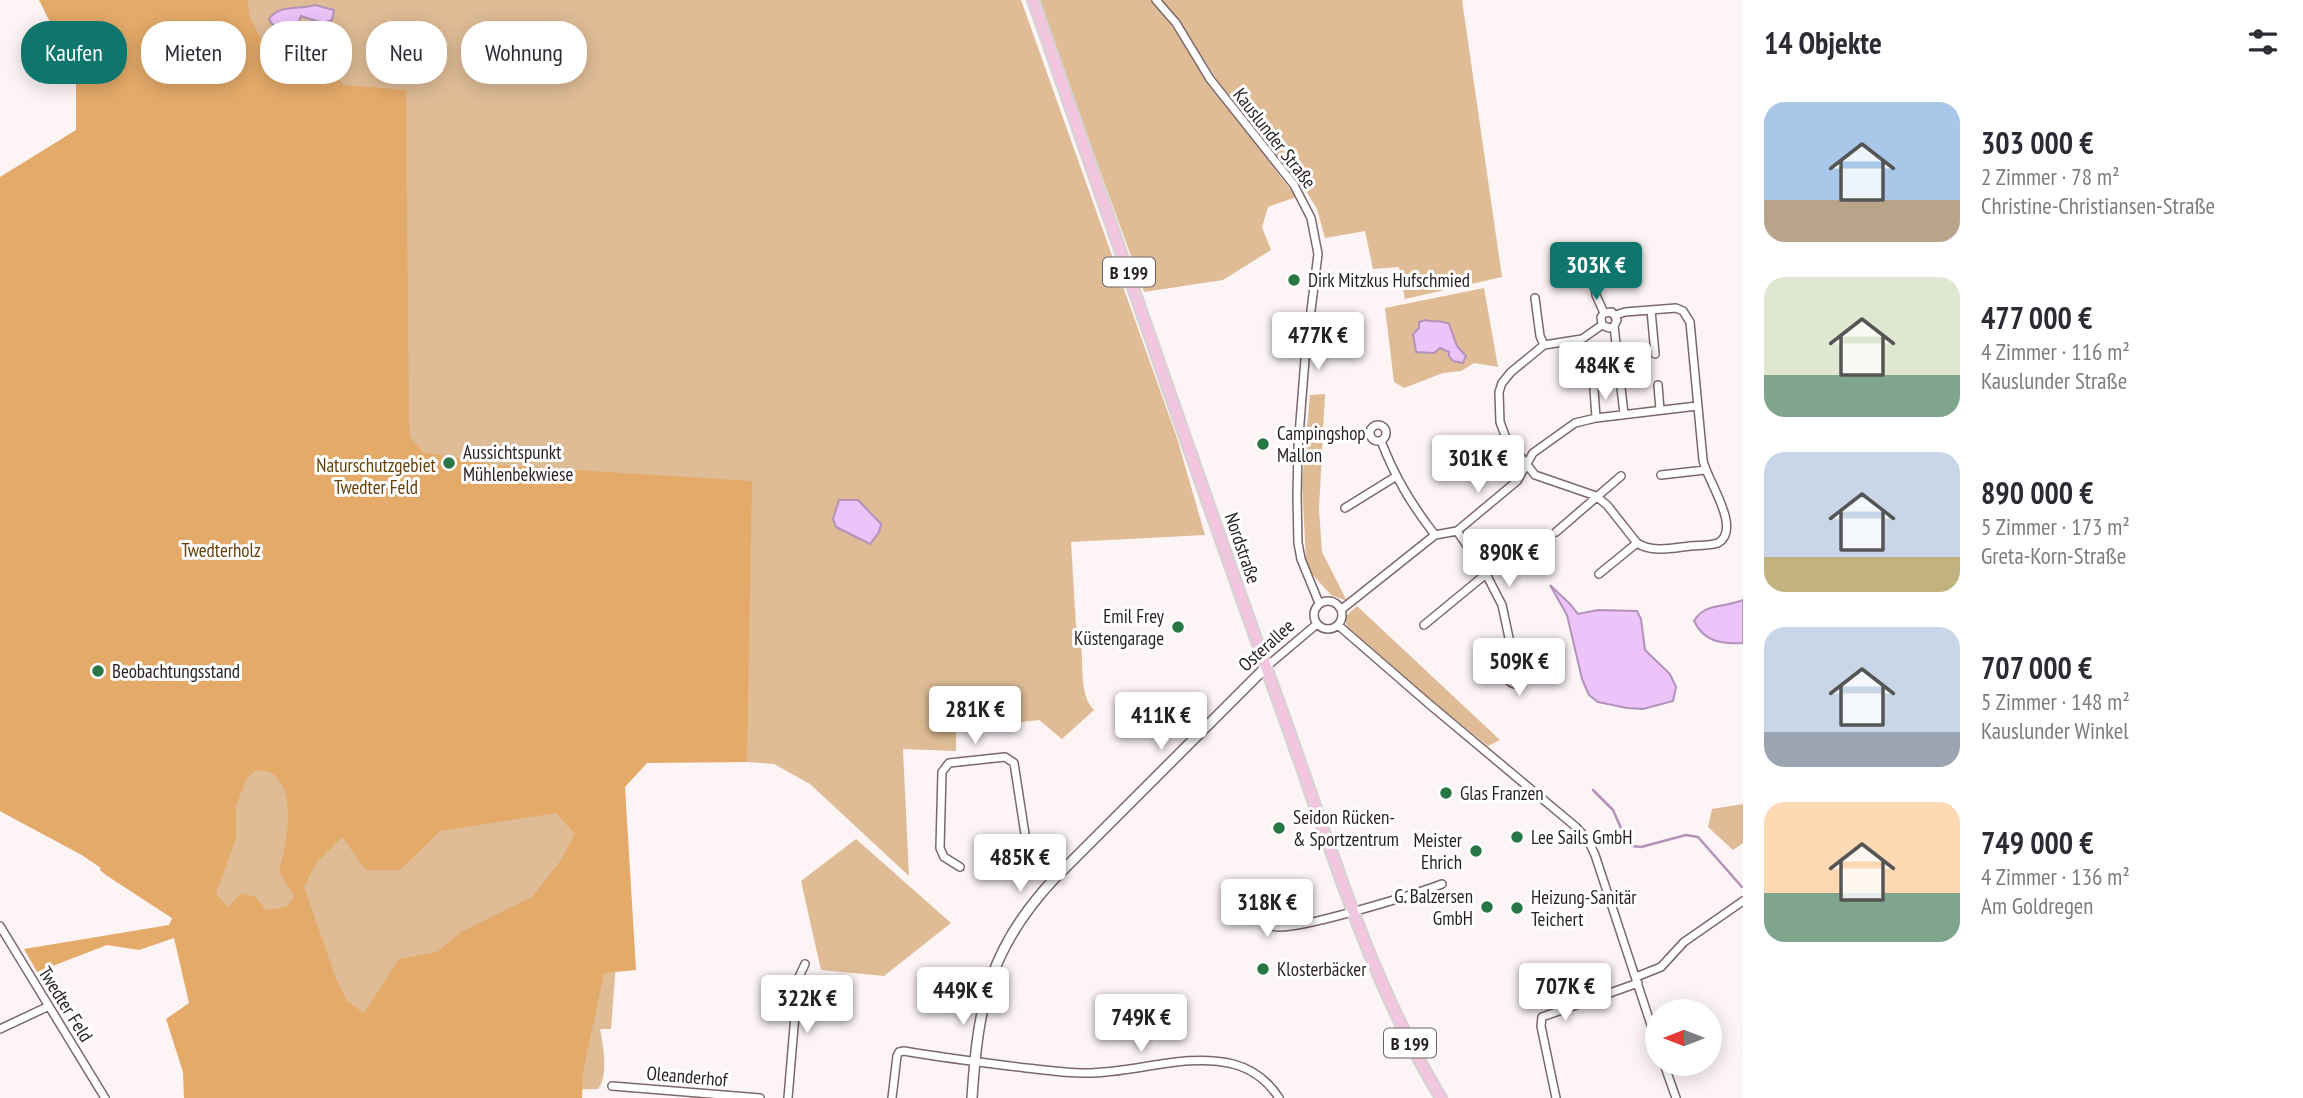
<!DOCTYPE html>
<html lang="de">
<meta charset="utf-8">
<style>
body{margin:0;font-family:"PT Sans Narrow",sans-serif;background:#f7f7f7;color:#2b2b33;height:100vh;display:flex;flex-direction:column;font-size:26px;white-space:nowrap}
*{box-sizing:border-box;margin:0}
p{font-size:23px;color:#7c7c81}
.icon{flex:none;width:38px;height:38px;fill:none;stroke:currentColor;stroke-width:2;stroke-linecap:round;stroke-linejoin:round}
.map{position:relative;flex:1;overflow:hidden}
.drawer{display:flex;flex-direction:column;background:#fff;width:560px}
.drawer>*{flex:none}
.banner{position:absolute;left:21px;top:21px;width:665px;height:63px;display:flex;gap:14px}
.needle{width:46px;rotate:270deg}
.controls{position:absolute;left:1645px;top:999px;display:grid;gap:14px}
.controls a{display:grid;place-items:center;width:77px;height:77px;border-radius:50%;background:#fff;box-shadow:0 4px 18px #0003;font-size:35px}
.price{position:absolute;translate:-50% -60px;padding:0 16px;border-radius:7px;background:#fff;color:#222;font-size:23px;line-height:46px;filter:drop-shadow(0 2px 4px #0008)}
.price::after{content:'';position:absolute;left:50%;top:42px;width:21px;height:16px;margin-left:-10px;background:inherit;clip-path:polygon(0 0,100% 0,50% 100%)}
.price.active{background:#0f766e;color:#fff}
ul{padding:0;list-style:none}
li{display:flex;align-items:center;gap:21px;height:175px;padding:0 21px}
li span{display:grid;place-items:center;flex:none;width:196px;height:140px;border-radius:21px;color:#555}
li>.icon{margin-inline-start:auto}
span .icon{width:84px;height:84px;fill:#fffc;stroke-width:1}
li b{font-size:30px}
h2{display:flex;justify-content:space-between;align-items:center;height:84px;padding:0 21px;font-size:30px}
.chip{padding:0 24px;border-radius:28px;background:#fff;box-shadow:0 4px 18px #0003;font-size:24px;line-height:63px}
.chip.active{background:#0f766e;color:#fff}
main{display:flex;flex:1;min-height:0}
.map>svg:first-child{display:block}
.green{fill:#dfbc96;fill-rule:evenodd}
.forest{fill:#e4aa69;fill-rule:evenodd}
.water{fill:#edc4fa;stroke:#b292b9;stroke-width:2}
.lines{fill:none;stroke-linecap:round;stroke-linejoin:round}
.stream{stroke:#b292b9;stroke-width:2.5}
.minor-casing{stroke:#7c686a;stroke-width:10}
.tertiary-casing{stroke:#7c686a;stroke-width:12}
.primary-casing{stroke:#d4d2d2;stroke-width:14}
.minor{stroke:#fff;stroke-width:7}
.tertiary{stroke:#fff;stroke-width:9}
.primary{stroke:#f2c6df;stroke-width:10}
.poi-dot{fill:#297645;stroke:#fff;stroke-width:2.5}
.labels{text-anchor:middle;dominant-baseline:central;stroke-width:6;stroke-linejoin:round;paint-order:stroke}
.shield{fill:#fff;stroke:#686263;stroke-width:2}
.shield-label{font-size:18px;font-weight:bold;fill:#271f20}
.street-label{font-size:19px;fill:#271f20;stroke:#fff}
.poi-label{font-size:19px;fill:#271f20;stroke:#fff;text-anchor:start}
.park-label{font-size:19px;fill:#643f0a;stroke:#fff}
</style>
<main>
<div class="map">
<svg width="1743" height="1098" viewBox="0 0 1743 1098">
<rect width="100%" height="100%" fill="#fdf4f5"/>
<!-- green -->
<path class="green" d="M66 0H1021L1177 438 1205 535 1071 542 1076 626C1088 651 1075 691 1094 710L1062 739 1039 720 956 730V751L903 749 909 876 810 784 774 764 747 762 746 759 633 751 621 797 619 924 611 1029H600C603 1045 609 1075 598 1089L200 1098 189 1005 192 931 106 875 100 870 101 868 82 855 0 811V197L113 132Z
M1038 0H1151L1171 24 1200 71 1296 197 1268 207 1262 227 1271 250 1223 280 1144 292Z
M1162 0H1462L1502 277 1405 299 1399 267 1373 269 1365 231 1325 238 1317 209 1306 191 1222 88 1178 19Z
M1484 288 1498 367 1474 363 1461 371 1443 373 1404 388 1394 382 1385 308ZM1433 321 1446 322 1457 346 1464 353 1466 360 1463 363H1458L1448 351 1440 348 1434 353 1416 352 1414 342 1420 326Z
M1325 394 1319 509 1322 552 1347 601 1331 595 1312 574 1306 559 1302 483 1310 395Z
M1357 606 1500 740 1488 746 1430 699 1347 626 1344 618Z
M1743 804V843L1733 850 1708 827 1712 809Z
M856 839 951 923 884 976 821 970 801 881Z"/>
<!-- forest -->
<path class="forest" d="M39 0H247L250 17 269 55 312 56 344 85 406 90 409 423 410 437 423 452 497 465 752 481 747 762 647 763 625 787 636 970 604 973 583 1072 582 1098H184L183 1072 166 1019 189 1003 174 938 139 950 107 945 37 972 24 949 169 925 172 918 106 875 100 870 101 868 82 855 0 811V177L76 130V75ZM257 770C262 771 270 771 273 774 298 792 286 847 279 871L294 896 286 907 266 910 256 897 241 893 228 907 216 894 236 838V806L247 777ZM556 813 575 834 561 860 532 897 461 932 437 952 399 959 364 1013 347 1001 335 976 304 887 316 863 342 837 366 870H400L440 831Z"/>
<!-- water -->
<path class="water" d="M315 5 334 10 332 20 323 23 301 16 297 26C287 31 274 31 269 19 279 4 300 10 315 5Z
M1425 320C1433 323 1441 319 1449 324L1457 346 1466 356 1463 363 1453 361 1449 356V352L1440 348 1434 353 1416 352 1413 334 1419 328V322Z
M839 500H858L881 524 879 532 870 544 836 527 833 519Z
M1550 585 1570 604 1578 614 1598 610 1637 611 1641 619 1645 650 1670 674 1676 687 1673 701 1643 709 1627 708 1598 702 1589 695 1582 679 1567 615Z
M1743 600V643C1721 644 1704 642 1694 621 1705 602 1726 608 1743 600Z"/>
<g class="lines">
<!-- stream -->
<path class="stream" d="M1593 790 1613 810 1625 837 1632 846 1641 847 1686 835 1698 837 1742 887"/>
<defs>
<path id="minor" d="M1156 0 1176 23 1210 79 1294 185 1311 218 1318 254 1305 359 1298 448 1297 496 1298 543 1301 559 1319 603
M1594 279 1596 295 1604 313
M1535 298 1540 336 1544 345
M1651 310 1655 354
M1602 325 1582 339 1544 345 1511 372 1502 383 1499 392 1500 422 1506 438 1535 475 1596 496 1607 505 1637 543C1652 553 1673 548 1690 546 1699 545 1709 546 1718 543 1743 529 1706 479 1703 460L1690 322 1683 311 1676 308 1625 312 1616 315
M1614 326 1609 328 1602 325 1601 317 1604 313 1612 312 1617 320 1614 326 1624 414
M1658 385 1660 410
M1594 389 1596 418
M1370 433a8 8 0 1 1 16 0a8 8 0 1 1-16 0Z
M1341 435 1369 434
M1381 441C1395 477 1411 504 1435 535
M1661 475 1705 470
M1345 508 1395 477
M1457 531 1486 574 1502 605 1515 666
M1556 532 1621 476
M1599 574 1637 543
M1314 615a14 14 0 1 1 28 0a14 14 0 1 1-28 0Z
M1342 609 1435 535 1457 531 1517 481 1533 453 1575 423 1596 418 1697 406
M1338 625 1429 704 1576 827 1588 840 1595 855 1657 1043
M1424 625 1486 574
M1507 675a9 9 0 1 1 18 0a9 9 0 1 1-18 0Z
M1266 667 1317 624
M1479 669 1507 676
M960 867 944 857 940 848 942 772 949 763 1005 757 1014 763 1027 847 1055 878
M1306 923 1280 909 1275 910 1269 919 1272 926C1289 934 1418 893 1442 884
M0 926 105 1098
M1636 977 1661 967 1684 942 1743 901
M0 1029 49 1006
M1664 1064 1676 1098
M612 1086 760 1098
M788 1098 798 979 805 964
M892 1098 897 1056 899 1052 904 1051C944 1058 985 1063 1026 1068 1045 1070 1065 1073 1084 1073 1133 1074 1185 1052 1233 1064 1252 1069 1268 1081 1279 1098
M1556 1098 1541 1026 1542 1017 1638 983"/>
<path id="tertiary" d="M972 1098C978 1005 989 948 1055 878L1266 667"/>
<path id="primary" d="M1033 0C1117 239 1198 479 1284 717 1330 845 1370 982 1441 1098"/>
</defs>
<!-- minor casing -->
<use href="#minor" class="minor-casing"/>
<!-- tertiary casing -->
<use href="#tertiary" class="tertiary-casing"/>
<!-- primary casing -->
<use href="#primary" class="primary-casing"/>
<!-- minor -->
<use href="#minor" class="minor"/>
<!-- tertiary -->
<use href="#tertiary" class="tertiary"/>
<!-- primary -->
<use href="#primary" class="primary"/>
</g>
<!-- markers -->
<g class="poi-dot">
<circle cx="1294" cy="280" r="7"/>
<circle cx="1263" cy="444" r="7"/>
<circle cx="449" cy="463" r="7"/>
<circle cx="1178" cy="627" r="7"/>
<circle cx="98" cy="671" r="7"/>
<circle cx="1446" cy="793" r="7"/>
<circle cx="1279" cy="828" r="7"/>
<circle cx="1517" cy="837" r="7"/>
<circle cx="1476" cy="851" r="7"/>
<circle cx="1487" cy="907" r="7"/>
<circle cx="1517" cy="908" r="7"/>
<circle cx="1263" cy="969" r="7"/>
</g>
<g class="labels">
<!-- shield labels -->
<g class="shield">
<rect x="1103" y="257.5" width="52" height="29" rx="5"/>
<rect x="1384" y="1028.5" width="52" height="29" rx="5"/>
</g>
<g class="shield-label">
<text x="1129" y="272">B 199</text>
<text x="1410" y="1043">B 199</text>
</g>
<!-- street labels -->
<g class="street-label">
<text transform="translate(1275 138) rotate(52)">Kauslunder Straße</text>
<text transform="translate(1243 548) rotate(71)">Nordstraße</text>
<text transform="translate(1266 645) rotate(-42)">Osterallee</text>
<text transform="translate(66 1004) rotate(58)">Twedter Feld</text>
<text transform="translate(687 1076) rotate(5)">Oleanderhof</text>
</g>
<!-- poi labels -->
<g class="poi-label">
<text x="1308" y="280">Dirk Mitzkus Hufschmied</text>
<text x="1277" y="433">Campingshop<tspan x="1277" dy="22">Mallon</tspan></text>
<text x="463" y="452">Aussichtspunkt<tspan x="463" dy="22">Mühlenbekwiese</tspan></text>
<text x="1164" y="616" text-anchor="end">Emil Frey<tspan x="1164" dy="22">Küstengarage</tspan></text>
<text x="112" y="671">Beobachtungsstand</text>
<text x="1460" y="793">Glas Franzen</text>
<text x="1293" y="817">Seidon Rücken-<tspan x="1293" dy="22">&amp; Sportzentrum</tspan></text>
<text x="1531" y="837">Lee Sails GmbH</text>
<text x="1462" y="840" text-anchor="end">Meister<tspan x="1462" dy="22">Ehrich</tspan></text>
<text x="1473" y="896" text-anchor="end">G. Balzersen<tspan x="1473" dy="22">GmbH</tspan></text>
<text x="1531" y="897">Heizung-Sanitär<tspan x="1531" dy="22">Teichert</tspan></text>
<text x="1277" y="969">Klosterbäcker</text>
</g>
<!-- park labels -->
<g class="park-label">
<text x="376" y="465">Naturschutzgebiet<tspan x="376" dy="22">Twedter Feld</tspan></text>
<text x="221" y="550">Twedterholz</text>
</g>
</g>
</svg>
<div class="controls">
<a><svg class="needle" viewBox="-14 -14 28 28"><path d="M0-13l5 13h-10z" fill="#e53935"/><path d="M0 13l5-13h-10z" fill="#7c7c81"/></svg></a>
</div>
<b class="price active" style="left:1596px;top:302px">303K €</b>
<b class="price" style="left:1318px;top:372px">477K €</b>
<b class="price" style="left:1605px;top:402px">484K €</b>
<b class="price" style="left:1478px;top:495px">301K €</b>
<b class="price" style="left:1509px;top:589px">890K €</b>
<b class="price" style="left:1519px;top:698px">509K €</b>
<b class="price" style="left:975px;top:746px">281K €</b>
<b class="price" style="left:1161px;top:752px">411K €</b>
<b class="price" style="left:1020px;top:894px">485K €</b>
<b class="price" style="left:1267px;top:939px">318K €</b>
<b class="price" style="left:1565px;top:1023px">707K €</b>
<b class="price" style="left:963px;top:1027px">449K €</b>
<b class="price" style="left:807px;top:1035px">322K €</b>
<b class="price" style="left:1141px;top:1054px">749K €</b>
<div class="banner">
<a class="chip active">Kaufen</a>
<a class="chip">Mieten</a>
<a class="chip">Filter</a>
<a class="chip">Neu</a>
<a class="chip">Wohnung</a>
</div>
</div>
<section class="drawer">
<h2>14 Objekte<svg class="icon" aria-label="filters" viewBox="0 0 24 24"><path d="M4 7h16M4 17h16"/><circle cx="9" cy="7" r="2"/><circle cx="15" cy="17" r="2"/></svg></h2>
<ul>
<li><span style="background:linear-gradient(#a9c7e8 70%,#b9a48a 0)"><svg class="icon" aria-label="home" viewBox="0 0 24 24"><path d="M3 11l9-7 9 7M6 9v11h12V9"/></svg></span><div><b>303 000 €</b><p>2 Zimmer · 78 m²</p><p>Christine-Christiansen-Straße</p></div></li>
<li><span style="background:linear-gradient(#dfe7d0 70%,#7fa58c 0)"><svg class="icon" aria-label="home" viewBox="0 0 24 24"><path d="M3 11l9-7 9 7M6 9v11h12V9"/></svg></span><div><b>477 000 €</b><p>4 Zimmer · 116 m²</p><p>Kauslunder Straße</p></div></li>
<li><span style="background:linear-gradient(#c9d6e8 75%,#c2b280 0)"><svg class="icon" aria-label="home" viewBox="0 0 24 24"><path d="M3 11l9-7 9 7M6 9v11h12V9"/></svg></span><div><b>890 000 €</b><p>5 Zimmer · 173 m²</p><p>Greta-Korn-Straße</p></div></li>
<li><span style="background:linear-gradient(#c9d6e8 75%,#9aa5b1 0)"><svg class="icon" aria-label="home" viewBox="0 0 24 24"><path d="M3 11l9-7 9 7M6 9v11h12V9"/></svg></span><div><b>707 000 €</b><p>5 Zimmer · 148 m²</p><p>Kauslunder Winkel</p></div></li>
<li><span style="background:linear-gradient(#ffd9b3 65%,#7fa58c 0)"><svg class="icon" aria-label="home" viewBox="0 0 24 24"><path d="M3 11l9-7 9 7M6 9v11h12V9"/></svg></span><div><b>749 000 €</b><p>4 Zimmer · 136 m²</p><p>Am Goldregen</p></div></li>
</ul>
</section>
</main>
